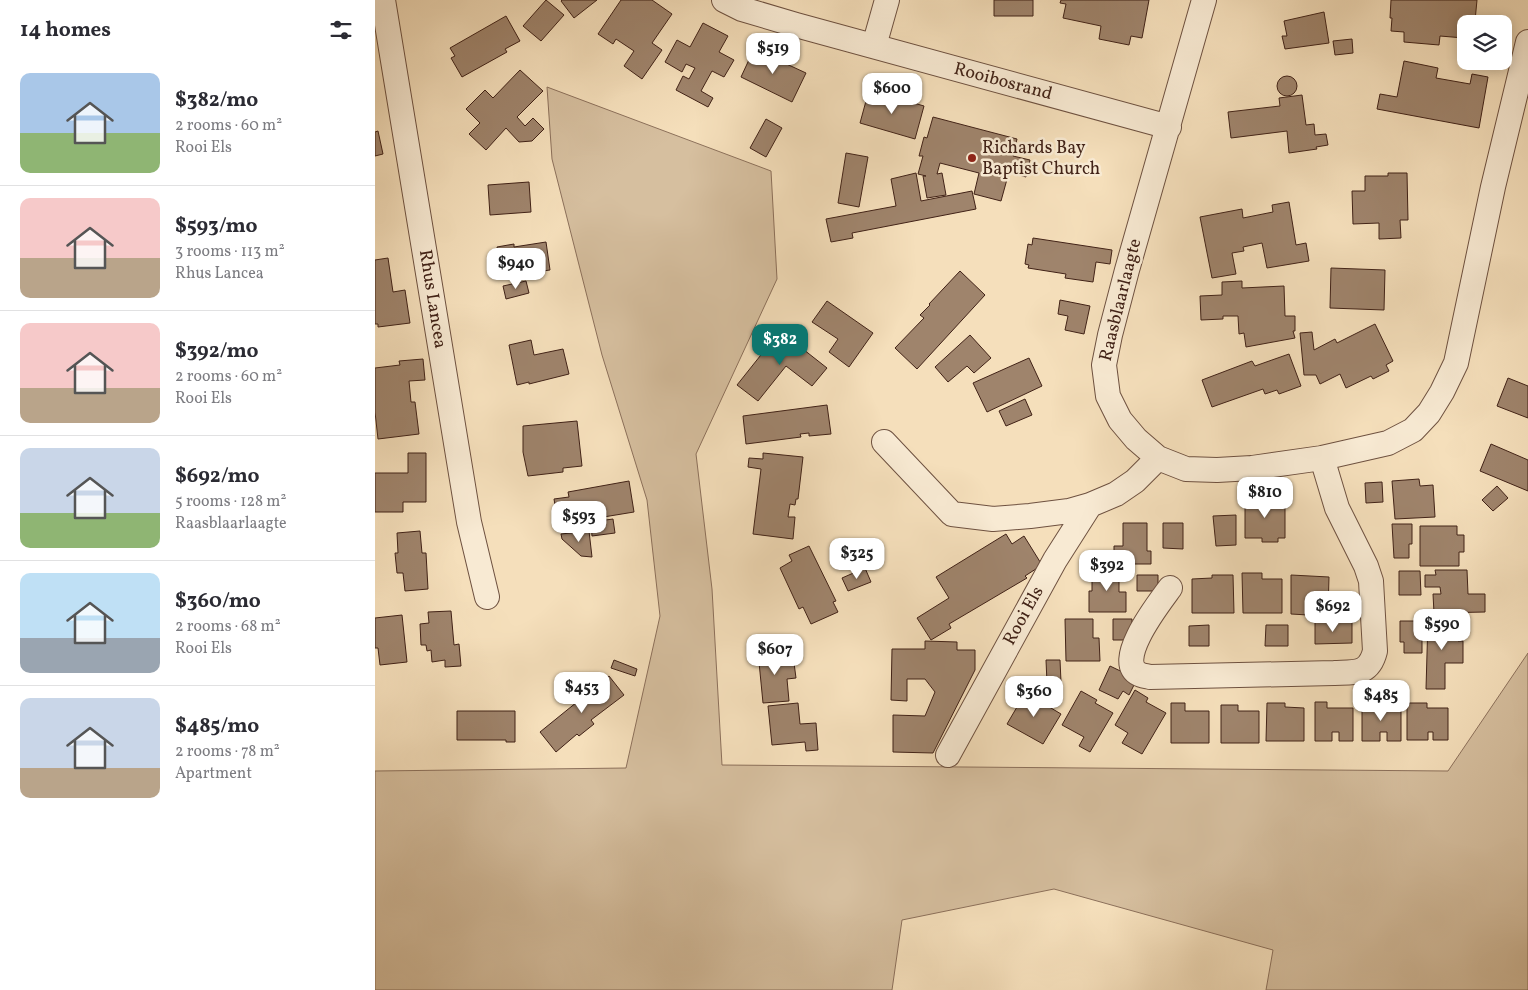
<!DOCTYPE html>
<meta charset="utf-8">
<style>
body{margin:0;font-family:Vollkorn,serif;background:#f2f2f3;color:#2b2b33;height:100vh;display:flex;flex-direction:column;font-size:19px;white-space:nowrap}
*{box-sizing:border-box;margin:0}
p{font-size:16px;color:#7c7c81}
.icon{flex:none;width:28px;height:28px;fill:none;stroke:currentColor;stroke-width:2;stroke-linecap:round;stroke-linejoin:round}
.map{position:relative;flex:1;overflow:hidden}
.drawer{display:flex;flex-direction:column;background:#fff;width:375px}
.drawer>*{flex:none}
.fabs{position:absolute;left:1082px;top:15px;display:grid;gap:10px}
.fabs a{display:grid;place-items:center;width:55px;height:55px;border-radius:10px;background:#fff;box-shadow:0 2px 12px #0003;font-size:25px}
.price{position:absolute;translate:-50% -42px;padding:0 11px;border-radius:10px;background:#fff;color:#222;font-size:16px;line-height:32px;filter:drop-shadow(0 1px 2px #0008)}
.price::after{content:'';position:absolute;left:50%;top:30px;width:15px;height:11px;margin-left:-8px;background:inherit;clip-path:polygon(0 0,100% 0,50% 100%)}
.price.current{background:#0f766e;color:#fff}
ul{padding:0;list-style:none}
li{display:flex;align-items:center;gap:15px;height:125px;padding:0 20px}
li+li{border-top:1px solid #e1e1e2}
li span{display:grid;place-items:center;flex:none;width:140px;height:100px;border-radius:10px;color:#555}
li>.icon{margin-inline-start:auto}
span .icon{width:60px;height:60px;fill:#fffc;stroke-width:1}
li b{font-size:21px}
h2{display:flex;justify-content:space-between;align-items:center;height:60px;padding:0 20px;font-size:21px}
main{display:flex;flex:1;min-height:0}
.map>svg:first-child{display:block}
.green{fill:#d6bf9f;stroke:#8c705b}
.building{fill:#9f846c;stroke:#412217}
.lines{fill:none;stroke-linecap:round;stroke-linejoin:round}
.street-casing{stroke:#6e5140;stroke-width:26}
.street{stroke:#f8ead3;stroke-width:24}
.poi-dot{fill:#8f2418;stroke:#f8ead3;stroke-width:2}
.labels{text-anchor:middle;dominant-baseline:central;stroke-width:5;stroke-linejoin:round;paint-order:stroke}
.street-label{font-size:18px;fill:#412217;stroke:#f8ead3}
.poi-label{font-size:18px;fill:#412217;stroke:#f8ead3;text-anchor:start}
</style>
<main>
<section class="drawer">
<h2>14 homes<svg class="icon" aria-label="filters" viewBox="0 0 24 24"><path d="M4 7h16M4 17h16"/><circle cx="9" cy="7" r="2"/><circle cx="15" cy="17" r="2"/></svg></h2>
<ul>
<li><span style="background:linear-gradient(#a9c7e8 60%,#8fb573 0)"><svg class="icon" aria-label="home" viewBox="0 0 24 24"><path d="M3 11l9-7 9 7M6 9v11h12V9"/></svg></span><div><b>$382/mo</b><p>2 rooms · 60 m²</p><p>Rooi Els</p></div></li>
<li><span style="background:linear-gradient(#f6c9c9 60%,#b9a48a 0)"><svg class="icon" aria-label="home" viewBox="0 0 24 24"><path d="M3 11l9-7 9 7M6 9v11h12V9"/></svg></span><div><b>$593/mo</b><p>3 rooms · 113 m²</p><p>Rhus Lancea</p></div></li>
<li><span style="background:linear-gradient(#f6c9c9 65%,#b9a48a 0)"><svg class="icon" aria-label="home" viewBox="0 0 24 24"><path d="M3 11l9-7 9 7M6 9v11h12V9"/></svg></span><div><b>$392/mo</b><p>2 rooms · 60 m²</p><p>Rooi Els</p></div></li>
<li><span style="background:linear-gradient(#c9d6e8 65%,#8fb573 0)"><svg class="icon" aria-label="home" viewBox="0 0 24 24"><path d="M3 11l9-7 9 7M6 9v11h12V9"/></svg></span><div><b>$692/mo</b><p>5 rooms · 128 m²</p><p>Raasblaarlaagte</p></div></li>
<li><span style="background:linear-gradient(#bfe0f5 65%,#9aa5b1 0)"><svg class="icon" aria-label="home" viewBox="0 0 24 24"><path d="M3 11l9-7 9 7M6 9v11h12V9"/></svg></span><div><b>$360/mo</b><p>2 rooms · 68 m²</p><p>Rooi Els</p></div></li>
<li><span style="background:linear-gradient(#c9d6e8 70%,#b9a48a 0)"><svg class="icon" aria-label="home" viewBox="0 0 24 24"><path d="M3 11l9-7 9 7M6 9v11h12V9"/></svg></span><div><b>$485/mo</b><p>2 rooms · 78 m²</p><p>Apartment</p></div></li>
</ul>
</section>
<div class="map">
<svg width="1153" height="990" viewBox="0 0 1153 990">
<rect width="100%" height="100%" fill="#f5dfbb"/>
<filter id="stains"><feTurbulence type="fractalNoise" baseFrequency=".004" numOctaves="4"/><feColorMatrix values="0 0 0 0 .2 0 0 0 0 .09 0 0 0 0 .02 0 0 0 .5 -.17"/></filter>
<radialGradient id="worn" r=".72"><stop offset=".6" stop-color="#630" stop-opacity="0"/><stop offset="1" stop-color="#630" stop-opacity=".3"/></radialGradient>
<!-- green -->
<path class="green" d="M172 87 396 171 402 279 321 454 337 589 347 765 1073 771 1153 653V990H891L898 950 679 889 527 920 517 990H0V771L251 768 285 616 272 500 227 355 177 159Z"/>
<!-- building -->
<path class="building" d="M171 0 189 15 166 41 148 26Z
M187 0H222L199 18 186 1Z
M246 0H277L297 14 277 43 287 50 267 79 249 66 259 51 241 39 238 44 223 34Z
M619 0H658V16H619Z
M686 0H774L767 38 756 36 754 45 724 39 726 26 688 18 691 4 685 3Z
M1016 0H1102L1100 21 1090 20 1089 38 1065 36 1064 45 1029 42V32L1016 31 1017 18H1015Z
M949 12 954 43 910 49 907 36H912L909 21Z
M131 16 145 41 130 49 132 52 87 77 76 58 80 56 75 48Z
M328 23 353 36 344 52 359 60 349 77 337 71 326 91 338 98 333 107 301 90 308 76 314 79 320 68 311 64 307 72 290 62 302 40 315 47Z
M977 39 978 53 960 55 958 41Z
M379 49 431 73 417 102 366 77Z
M1029 61 1063 68 1061 78 1095 84 1097 74 1113 77 1104 128 1002 109 1005 94 1022 97Z
M145 70 168 91 142 117 150 126 158 118 169 129 157 141 144 142 131 128 111 150 94 134 105 123 91 109 110 90 118 98Z
M902 86a10 10 0 1 1 20 0a10 10 0 1 1-20 0Z
M494 90 549 106 540 139 485 123Z
M927 95 931 125 939 124 940 135 951 134 953 145 941 147 942 149 914 153 912 131 856 138 853 112 905 106 904 98Z
M558 117 642 139 638 156 655 160 651 177 634 172 626 201 599 194 604 173 565 163 562 174 567 173 571 195 552 198 548 176H551L543 174 548 156H544L549 137 552 138Z
M391 119 407 128 391 157 375 148Z
M3 131 8 154 0 156V132Z
M471 153 493 157 484 207 463 203Z
M541 173 546 201 597 191 601 209 477 233 478 238 456 242 451 219 521 206 516 179Z
M1013 173H1032L1033 220H1025L1026 238 1004 239V223L978 224 977 191H990V176H1013Z
M154 182 156 212 115 215 113 185Z
M914 202 921 245 931 243 934 261 892 268 887 243 868 247 869 251 857 253 861 274 837 278 825 217 867 209 868 218 898 212 897 205Z
M658 238 737 250 735 264 721 262 718 282 690 278 691 274 653 268 654 265 650 264 653 244 657 245Z
M171 242 175 270 126 277 122 247 139 244V247Z
M13 258 18 292 30 290 35 323 3 327V324H0V260Z
M956 268 1010 270 1009 310 955 308Z
M585 271 610 295 542 369 520 348 549 318 545 315 555 305 554 304Z
M151 281 154 293 131 299 128 286Z
M867 281V288L909 286 910 316H920V331H918L920 338 871 347 869 333 864 334 863 316H848V319L826 320 825 296 847 295V282Z
M685 300 715 306 709 334 690 330 693 316 683 314Z
M452 301 498 333 474 367 454 352 463 339 437 322Z
M1000 324 1018 361 1011 365 1014 371 998 379 996 376 971 388 965 374 945 384 941 375H929L925 333 937 332 939 350 960 339 962 343Z
M405 331 452 368 437 386 411 366 383 401 362 385Z
M595 335 616 358 599 373 592 366 573 382 560 367Z
M156 340 159 355 188 349 194 374 154 384V382L142 385 134 345Z
M914 354 926 386 904 394 902 390 890 394 888 389 837 407 827 380 877 361 880 366Z
M654 358 667 386 612 412 598 383Z
M48 359 50 380 34 381 36 402H40L44 434 3 439 0 412V368L25 365 24 361Z
M1133 378 1153 386V418L1122 406Z
M650 399 657 415 631 426 624 411Z
M452 405 456 434 434 436V433L425 434 426 437 371 444 368 416Z
M202 421 207 466 188 468V472L153 476 148 452V426Z
M1116 444 1153 460V491L1105 471Z
M33 453H51V502H28V512H0V473H33Z
M388 453 428 457 423 499H421L420 505 415 504 413 517H420L418 539 378 534 386 469 373 467 374 458 388 459Z
M1044 479 1045 486 1058 485 1060 517 1020 519 1017 481Z
M254 481 259 512 198 522V520L183 523 179 499 194 497 193 492Z
M1007 482 1008 502 991 503 990 483Z
M1122 486 1133 498 1118 511 1107 500Z
M870 494H880V503H894L893 499H910V538H903V542H887V538H870Z
M861 515V545L841 546 838 516Z
M238 519 240 533 217 536 216 522Z
M748 523H772V551H776V564H739V546H748Z
M788 523H808V549L788 548Z
M1017 524H1037V544H1034V558H1019Z
M1045 526H1082V535H1089V552H1084V566H1045Z
M45 531 47 553H51L53 589 30 591 28 573H22L20 553H23L22 533Z
M214 531 217 557 206 556 187 539 186 534Z
M631 534 637 544 649 536 667 565 650 576 652 578 574 624 576 628 556 640 542 618 574 598 561 577Z
M434 546 461 601 458 602 463 612 436 624 428 607 424 609 405 568 417 561 414 555Z
M490 568 496 582 473 591 467 578Z
M717 569H744V592H751V612H714V591H717Z
M1060 570H1092L1093 594H1110V612L1059 613 1058 594H1066L1065 587H1050V575H1061Z
M1024 571H1045L1046 595H1024Z
M867 573H887V579H907V613H868Z
M762 575H783V591H762Z
M837 575H858L859 613H817V579L837 578Z
M916 575 954 577 953 612H934L933 615 916 614Z
M76 611 79 645 84 644 86 666 70 667V660L57 662 56 650 52 651 51 645H46L45 624 54 623 53 612Z
M27 615 32 662 5 665 3 648H0V618Z
M690 619H718V638H724L725 661H691Z
M738 619H757V640H738Z
M1053 619 1084 620 1083 641H1088V663H1070V689H1051Z
M1025 621H1047V653H1029V642H1025Z
M940 622H977V643L940 644Z
M834 625V646H814V626Z
M891 625H913V646H890Z
M550 641 582 642V650H600V670L558 753 518 752V715L550 716 560 692 550 679H532V701L516 700 517 649H550Z
M407 649 409 664 419 663 421 678 412 679 414 701 388 703 383 652Z
M239 660 262 669 260 676 236 668Z
M671 660H685L686 682 672 683Z
M735 666 762 679 754 695 748 691 743 699 724 690Z
M234 676 249 695 216 720 219 724 204 736 202 734 181 752 165 732Z
M652 690 668 700 666 702 686 714 668 744 632 724Z
M760 690 773 698 771 702 791 713 767 754 747 743 753 733 740 725Z
M706 691 722 700 720 703 738 713 715 752 704 746 709 737 687 725Z
M987 701H1005V707H1026V741H1012V732H1005V741H987Z
M940 702H952V708H978V741H964V732H957V741H940Z
M423 703 425 724 441 723 443 750 431 751 430 742 397 745 393 706Z
M796 703H810V711H834V743H796Z
M892 703H910V707L929 708V741H891Z
M1032 703H1052V708H1073V740H1058V732H1053V740H1032Z
M846 705H863V711H884V743H846Z
M82 711H140V742H131V740H82Z"/>
<g class="lines">
<defs>
<path id="street" d="M8 0 94 522 112 597
M349 0 367 9 421 25 794 127
M829 0 752 270 735 335 729 365 733 396 745 420 761 439 783 458 811 469 842 470 877 468 947 458 1013 443 1038 430 1054 413 1067 392 1081 363 1118 187 1153 42
M499 46 512 0
M509 442 577 514 618 519 655 516 694 511 715 505 741 494 760 481 783 458
M795 588C785 602 738 661 764 674 767 676 772 676 775 677L959 673C980 672 994 675 1000 651L996 581 991 566 962 508 947 458
M573 755 680 560 715 505"/>
</defs>
<!-- street casing -->
<use href="#street" class="street-casing"/>
<!-- street -->
<use href="#street" class="street"/>
</g>
<!-- markers -->
<circle class="poi-dot" cx="597" cy="158" r="5"/>
<g class="labels">
<!-- street labels -->
<g class="street-label">
<text transform="translate(628 82) rotate(15)">Rooibosrand</text>
<text transform="translate(57 299) rotate(81)">Rhus Lancea</text>
<text transform="translate(746 300) rotate(-76)">Raasblaarlaagte</text>
<text transform="translate(649 616) rotate(-61)">Rooi Els</text>
</g>
<!-- poi labels -->
<g class="poi-label">
<text x="607" y="148">Richards Bay<tspan x="607" dy="21">Baptist Church</tspan></text>
</g>
</g>
<rect width="100%" height="100%" filter="url(#stains)"/>
<rect width="100%" height="100%" fill="url(#worn)"/>
</svg>
<div class="fabs">
<a><svg class="icon" aria-label="layers" viewBox="0 0 24 24"><path d="M12 4l9 5-9 5-9-5zM3 14l9 5 9-5"/></svg></a>
</div>
<b class="price" style="left:398px;top:75px">$519</b>
<b class="price" style="left:517px;top:115px">$600</b>
<b class="price" style="left:141px;top:290px">$940</b>
<b class="price current" style="left:405px;top:366px">$382</b>
<b class="price" style="left:890px;top:519px">$810</b>
<b class="price" style="left:204px;top:543px">$593</b>
<b class="price" style="left:482px;top:580px">$325</b>
<b class="price" style="left:732px;top:592px">$392</b>
<b class="price" style="left:958px;top:633px">$692</b>
<b class="price" style="left:1067px;top:651px">$590</b>
<b class="price" style="left:400px;top:676px">$607</b>
<b class="price" style="left:207px;top:714px">$453</b>
<b class="price" style="left:659px;top:718px">$360</b>
<b class="price" style="left:1006px;top:722px">$485</b>
</div>
</main>
